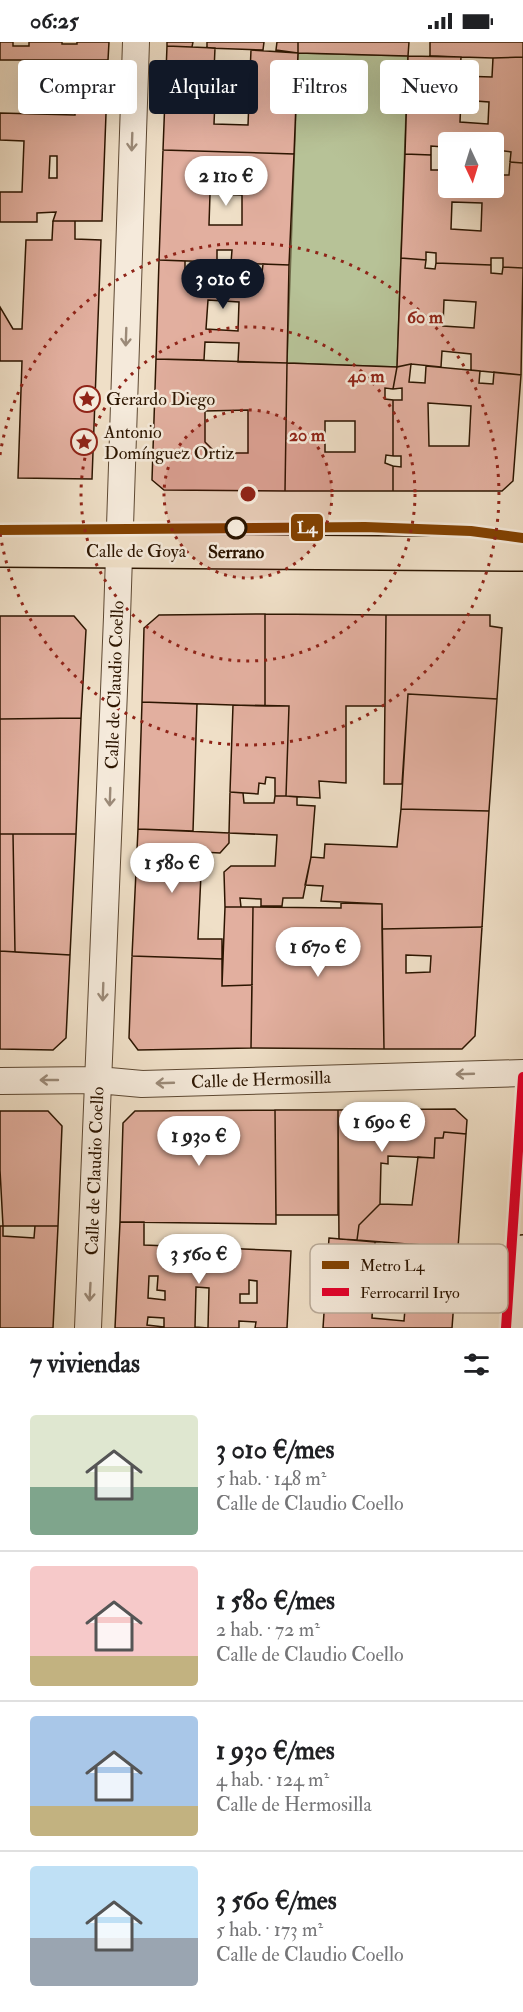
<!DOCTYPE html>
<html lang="es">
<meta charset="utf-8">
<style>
body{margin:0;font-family:"IM FELL Double Pica",serif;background:#f2f2f2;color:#202124;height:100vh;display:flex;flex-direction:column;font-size:22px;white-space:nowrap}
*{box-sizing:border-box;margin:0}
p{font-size:20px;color:#757577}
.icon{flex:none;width:33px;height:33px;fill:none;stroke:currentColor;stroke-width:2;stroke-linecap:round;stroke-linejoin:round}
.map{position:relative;height:1286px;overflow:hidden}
.side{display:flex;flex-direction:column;background:#fff;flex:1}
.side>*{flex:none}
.top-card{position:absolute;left:18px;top:18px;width:488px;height:54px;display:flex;gap:12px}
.needle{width:39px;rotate:176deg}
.controls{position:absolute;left:438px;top:90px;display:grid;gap:12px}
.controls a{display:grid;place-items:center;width:66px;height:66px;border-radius:6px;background:#fff;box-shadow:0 6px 24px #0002;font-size:30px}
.price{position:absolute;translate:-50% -51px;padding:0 14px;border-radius:21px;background:#fff;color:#222;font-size:20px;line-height:39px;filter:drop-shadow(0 2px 3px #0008)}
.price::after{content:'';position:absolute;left:50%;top:36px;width:18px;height:14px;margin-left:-9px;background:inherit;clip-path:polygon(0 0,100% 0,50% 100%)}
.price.active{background:#111827;color:#fff}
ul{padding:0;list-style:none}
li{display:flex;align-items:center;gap:18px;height:150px;padding:0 30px}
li+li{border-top:2px solid #e0e0e0}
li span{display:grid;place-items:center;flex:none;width:168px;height:120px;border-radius:6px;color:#555}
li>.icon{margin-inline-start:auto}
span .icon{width:72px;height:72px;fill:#fffc;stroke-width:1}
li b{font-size:26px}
h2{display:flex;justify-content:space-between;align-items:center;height:72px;padding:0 30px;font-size:26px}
.tag{padding:0 21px;border-radius:6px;background:#fff;box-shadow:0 6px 24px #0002;font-size:21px;line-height:54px}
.tag.active{background:#111827;color:#fff}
.status{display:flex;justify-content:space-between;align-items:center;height:42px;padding:0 30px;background:#fff;direction:ltr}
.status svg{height:16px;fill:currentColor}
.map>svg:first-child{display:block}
.green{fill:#b7c297;stroke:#726c4c;stroke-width:1.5}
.building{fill:#e2af9f;stroke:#2c1500;stroke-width:1.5;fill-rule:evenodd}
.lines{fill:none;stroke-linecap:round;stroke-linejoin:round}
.minor-casing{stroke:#5d4832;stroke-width:28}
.secondary-casing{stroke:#2c1500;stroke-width:36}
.primary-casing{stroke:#2c1500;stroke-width:36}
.minor{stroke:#f5eadb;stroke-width:26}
.secondary{stroke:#f5eadb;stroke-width:33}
.primary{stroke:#efdfc7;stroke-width:33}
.rail-1-casing{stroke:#f5eadb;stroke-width:15}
.rail-1{stroke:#e4002b;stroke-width:10}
.metro-1-casing{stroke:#f5eadb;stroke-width:15}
.metro-1{stroke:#824100;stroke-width:10}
.oneway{stroke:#9b8a78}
.ring{fill:none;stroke:#8f2418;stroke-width:3;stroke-dasharray:3 6}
.stop-dot{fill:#f5eadb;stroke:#2c1500;stroke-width:3}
.labels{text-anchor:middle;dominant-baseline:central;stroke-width:5;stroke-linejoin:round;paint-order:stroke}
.poi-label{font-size:18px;fill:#2c1500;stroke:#f5eadb;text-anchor:start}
.street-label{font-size:18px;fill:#2c1500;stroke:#f5eadb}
.stop-label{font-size:18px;font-weight:bold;fill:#2c1500;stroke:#f5eadb}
.key{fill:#f5eadb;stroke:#b9aa99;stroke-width:1.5}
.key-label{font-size:16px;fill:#2c1500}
.centre{fill:#8f2418;stroke:#f5eadb;stroke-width:3}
.ring-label{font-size:18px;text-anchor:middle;font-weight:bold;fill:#8f2418;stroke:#f5eadb;stroke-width:5;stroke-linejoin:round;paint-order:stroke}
.line-badge{stroke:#f5eadb;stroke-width:2}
.badge-label{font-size:16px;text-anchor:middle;font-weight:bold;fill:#fff}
</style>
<div class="status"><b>06:25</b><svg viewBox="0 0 49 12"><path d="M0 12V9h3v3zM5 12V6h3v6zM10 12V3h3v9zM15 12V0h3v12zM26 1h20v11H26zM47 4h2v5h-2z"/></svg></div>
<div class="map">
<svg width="523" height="1286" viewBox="0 0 523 1286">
<rect width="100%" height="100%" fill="#efdfc7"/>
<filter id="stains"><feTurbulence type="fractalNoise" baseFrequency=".00333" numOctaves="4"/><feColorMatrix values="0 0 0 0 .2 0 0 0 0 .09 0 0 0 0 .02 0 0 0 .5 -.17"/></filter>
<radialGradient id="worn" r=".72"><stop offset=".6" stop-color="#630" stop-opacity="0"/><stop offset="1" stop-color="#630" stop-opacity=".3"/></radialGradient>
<!-- green -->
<path class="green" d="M298 11 408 14 397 325 287 321Z"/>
<!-- building -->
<path class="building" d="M0 0H13V4H29V0H62V2H77V0H109L108 18H0Z
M167 0H193L192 5 167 4Z
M207 0H264L263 8 207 6Z
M277 0H298V11L276 8Z
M298 0H409L408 14 298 11Z
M430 0H523V15L493 16 430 14Z
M167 4 215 6 214 29 250 31 251 8 298 11 294 112 163 108ZM215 58H249L248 83 214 82Z
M408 14 461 15 460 34 492 35 493 16 523 15V121L510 120 511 110 497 108V118H494V100H448V115L443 114 444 105 431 104V113L405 112ZM461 58 489 60 488 82 460 80Z
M84 18H108L102 179H53L56 170 37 171V180H0V150H22L24 99 0 98V71L75 73 76 51H83ZM50 114H57V136H49Z
M163 108 294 112 289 223 231 221 232 208H217V220L159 218ZM210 152 242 153V183H209Z
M405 112 431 113V128H442L443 114 448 115V146H494V118H497V133H509L510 120 523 121V226L503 225V216H491V223L436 221V211L426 210V218L401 216ZM452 160 482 161 481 189 451 187Z
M53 179H75V197L101 198 92 437 18 436 22 319H0V265L13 287H22L26 198H52Z
M401 216 426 218 425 226 435 227 436 221 491 223V231L502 232 503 225 523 226 521 333 471 328V312L442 309 441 325 411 322 397 325ZM444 258 476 260 474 286 443 284Z
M159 218 185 219V229H196L197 219 251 221V231H262L263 222 289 223 287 321 238 320 239 301 205 300 204 318 156 317ZM208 258 239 260 238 289 206 287Z
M156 317 287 321 285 449 164 448 152 438ZM248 368V411H216L205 400V369Z
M287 321 397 325 393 347 385 346V357L393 358V414L386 413 385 421 393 424V449H285ZM325 379H355V410H325Z
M411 322 409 340 425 341 426 324 480 329 479 341 493 342 494 330 521 333 513 439 502 449H393V424L401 425V414H393V358H402V346L393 347 397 325ZM428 361 471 364 469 404H429Z
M265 572 386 573 385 664H346V741L319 739 320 756 286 754 289 664H265Z
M265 572V664L142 660 144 586 159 573Z
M386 573H490V584L502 586 497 657 408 652 402 742H384Z
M0 574H74L86 588 81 676 0 677Z
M408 652 497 657 489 769 401 767Z
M142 660 197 662 193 789 138 787Z
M233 663 289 664 286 754H275V736L266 735 265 742 259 741 258 752 230 750Z
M81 676 76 792H0V677Z
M230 750 243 751 244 761H274L275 754H286L297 755V763L315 764 311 815 303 856H283L282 864H261V857L240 856 241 865H225L224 830 231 824H275L277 793 229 791Z
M401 767 489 769 482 885 382 887V862L321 859 323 844 305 843 311 815 324 816 325 802 397 805Z
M138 787 229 791V801L220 811 202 810 198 897H222V917L132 914Z
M0 792H13L15 910 0 909Z
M13 792H76L70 913 15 910Z
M341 861 382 862 384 1007 251 1006 253 865 341 866Z
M225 865H253L252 943 222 944Z
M482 885 475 994 462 1007H384L382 887ZM406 913 431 914 430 930 406 931Z
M0 909 70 913 66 996 53 1008 0 1007Z
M132 914 222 917V944L252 943 251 1006 138 1008 129 996Z
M455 1067 467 1078 466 1092 444 1090 443 1096H435L434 1116 388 1114V1122L381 1121 380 1162 359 1183 357 1198 339 1197 338 1068Z
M275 1068 276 1182 120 1180 123 1081 135 1069Z
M275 1068H338V1173H276Z
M0 1069H48L62 1084 58 1184H3L0 1128Z
M444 1090 466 1092 458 1206 357 1198 359 1183 380 1162 412 1163 418 1115 434 1116 435 1096H443Z
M120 1180H144V1203L291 1209 287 1286H255L256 1280 239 1279V1286H115ZM149 1234H158L157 1248 165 1249V1258L148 1256ZM249 1238 257 1239V1261H240V1252H249ZM196 1245 209 1246 208 1286 195 1285ZM148 1275 164 1276V1285L147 1283Z
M0 1184H3V1194L34 1196 35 1184H58L53 1286H0Z
M329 1196 375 1200V1217L410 1219 411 1202 458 1206 452 1286H323ZM374 1240 407 1242 404 1279 372 1276Z"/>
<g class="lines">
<defs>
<path id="minor" d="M0 1039 98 1038 142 1042 523 1031
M88 1286 117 575 136 0"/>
<path id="secondary" d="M518 1286 523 1210"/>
<path id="primary" d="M0 508 523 512"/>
</defs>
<!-- minor casing -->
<use href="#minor" class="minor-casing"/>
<!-- secondary casing -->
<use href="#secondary" class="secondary-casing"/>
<!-- primary casing -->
<use href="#primary" class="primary-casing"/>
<!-- minor -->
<use href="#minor" class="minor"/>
<!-- secondary -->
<use href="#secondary" class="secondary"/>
<!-- primary -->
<use href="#primary" class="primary"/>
<defs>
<path id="rail-1" d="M506 1286 523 1035"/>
</defs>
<!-- rail-1 casing -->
<use href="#rail-1" class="rail-1-casing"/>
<!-- rail-1 -->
<use href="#rail-1" class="rail-1"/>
<defs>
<path id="metro-1" d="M0 488 365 485 471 489 523 496"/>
</defs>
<!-- metro-1 casing -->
<use href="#metro-1" class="metro-1-casing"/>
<!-- metro-1 -->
<use href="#metro-1" class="metro-1"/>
</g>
<!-- one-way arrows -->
<defs><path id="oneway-shaft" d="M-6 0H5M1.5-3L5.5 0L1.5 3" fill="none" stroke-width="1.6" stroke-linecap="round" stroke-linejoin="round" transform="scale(1.5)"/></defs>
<g class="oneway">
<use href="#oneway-shaft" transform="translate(132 100) rotate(92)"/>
<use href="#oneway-shaft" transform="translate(126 295) rotate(92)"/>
<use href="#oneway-shaft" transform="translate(110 755) rotate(92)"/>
<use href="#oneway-shaft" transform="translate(103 950) rotate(92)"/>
<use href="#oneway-shaft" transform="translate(465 1032) rotate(178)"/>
<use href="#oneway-shaft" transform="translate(49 1038) rotate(180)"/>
<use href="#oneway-shaft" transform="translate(165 1041) rotate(178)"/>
<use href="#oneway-shaft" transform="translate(90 1250) rotate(93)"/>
</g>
<!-- distance rings -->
<circle cx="248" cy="452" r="84" fill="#8f2418" fill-opacity=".12"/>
<g class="ring">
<circle cx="248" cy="452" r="84"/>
<circle cx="248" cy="452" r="167"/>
<path d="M0 413A251 251 0 1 1 0 491"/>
</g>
<!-- icons -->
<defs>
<symbol id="sight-ring" viewBox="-11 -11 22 22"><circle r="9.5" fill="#f5eadb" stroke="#8f2418" stroke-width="1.5"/><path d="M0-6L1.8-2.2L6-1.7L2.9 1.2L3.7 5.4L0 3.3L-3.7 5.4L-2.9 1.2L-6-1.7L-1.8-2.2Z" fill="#8f2418"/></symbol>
</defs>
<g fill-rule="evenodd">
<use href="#sight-ring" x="72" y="342" width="30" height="30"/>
<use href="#sight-ring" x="69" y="385" width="30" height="30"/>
</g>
<!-- markers -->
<circle class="stop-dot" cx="236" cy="486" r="10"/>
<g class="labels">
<!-- poi labels -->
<g class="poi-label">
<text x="106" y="357">Gerardo Diego</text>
<text x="104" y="390">Antonio<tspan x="104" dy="21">Domínguez Ortiz</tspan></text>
</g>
<!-- street labels -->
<g class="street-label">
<text x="136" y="509">Calle de Goya</text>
<text transform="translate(115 643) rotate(-88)">Calle de Claudio Coello</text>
<text transform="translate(261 1038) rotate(-2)">Calle de Hermosilla</text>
<text transform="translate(95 1129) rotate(-88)">Calle de Claudio Coello</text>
</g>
<!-- stop labels -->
<g class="stop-label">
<text x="236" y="510">Serrano</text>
</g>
</g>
<!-- legend -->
<rect x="310" y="1202" width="198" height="69" rx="9" class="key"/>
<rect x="322" y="1219" width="27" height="8" fill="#824100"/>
<rect x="322" y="1246" width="27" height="8" fill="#e4002b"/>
<g class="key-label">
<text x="360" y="1229">Metro L4</text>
<text x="360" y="1256">Ferrocarril Iryo</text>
</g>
<circle cx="248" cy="452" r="9" class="centre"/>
<g class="ring-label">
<text x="425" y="281">60 m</text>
<text x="366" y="340">40 m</text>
<text x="307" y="399">20 m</text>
</g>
<rect class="line-badge" x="290" y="471" width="34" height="29" rx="6" fill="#824100"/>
<g class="badge-label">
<text x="307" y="491">L4</text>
</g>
<rect width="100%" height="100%" filter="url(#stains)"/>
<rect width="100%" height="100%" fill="url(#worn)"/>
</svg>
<div class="controls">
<a><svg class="needle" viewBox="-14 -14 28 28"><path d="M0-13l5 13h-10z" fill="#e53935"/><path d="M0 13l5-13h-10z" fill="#757577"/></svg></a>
</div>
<b class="price" style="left:226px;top:165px">2 110 €</b>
<b class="price active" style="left:223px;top:268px">3 010 €</b>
<b class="price" style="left:172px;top:852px">1 580 €</b>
<b class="price" style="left:318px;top:936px">1 670 €</b>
<b class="price" style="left:382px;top:1111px">1 690 €</b>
<b class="price" style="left:199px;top:1125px">1 930 €</b>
<b class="price" style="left:199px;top:1243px">3 560 €</b>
<div class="top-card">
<a class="tag">Comprar</a>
<a class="tag active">Alquilar</a>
<a class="tag">Filtros</a>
<a class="tag">Nuevo</a>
</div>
</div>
<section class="side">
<h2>7 viviendas<svg class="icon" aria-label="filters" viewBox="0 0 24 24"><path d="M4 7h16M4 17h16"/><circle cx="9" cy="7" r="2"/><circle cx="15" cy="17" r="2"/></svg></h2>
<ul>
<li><span style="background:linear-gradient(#dfe7d0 60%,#7fa58c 0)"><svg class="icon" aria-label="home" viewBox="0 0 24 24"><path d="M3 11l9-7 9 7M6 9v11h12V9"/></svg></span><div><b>3 010 €/mes</b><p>5 hab. · 148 m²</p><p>Calle de Claudio Coello</p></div></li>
<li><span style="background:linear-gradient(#f6c9c9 75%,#c2b280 0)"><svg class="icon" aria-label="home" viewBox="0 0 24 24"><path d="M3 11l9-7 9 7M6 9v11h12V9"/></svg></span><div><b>1 580 €/mes</b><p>2 hab. · 72 m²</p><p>Calle de Claudio Coello</p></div></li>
<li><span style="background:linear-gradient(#a9c7e8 75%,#c2b280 0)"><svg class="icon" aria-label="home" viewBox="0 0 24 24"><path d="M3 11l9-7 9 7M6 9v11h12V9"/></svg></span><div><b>1 930 €/mes</b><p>4 hab. · 124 m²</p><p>Calle de Hermosilla</p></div></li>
<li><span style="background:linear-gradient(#bfe0f5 60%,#9aa5b1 0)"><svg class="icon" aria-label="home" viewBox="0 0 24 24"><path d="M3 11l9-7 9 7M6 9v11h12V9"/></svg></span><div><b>3 560 €/mes</b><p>5 hab. · 173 m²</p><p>Calle de Claudio Coello</p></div></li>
</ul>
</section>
